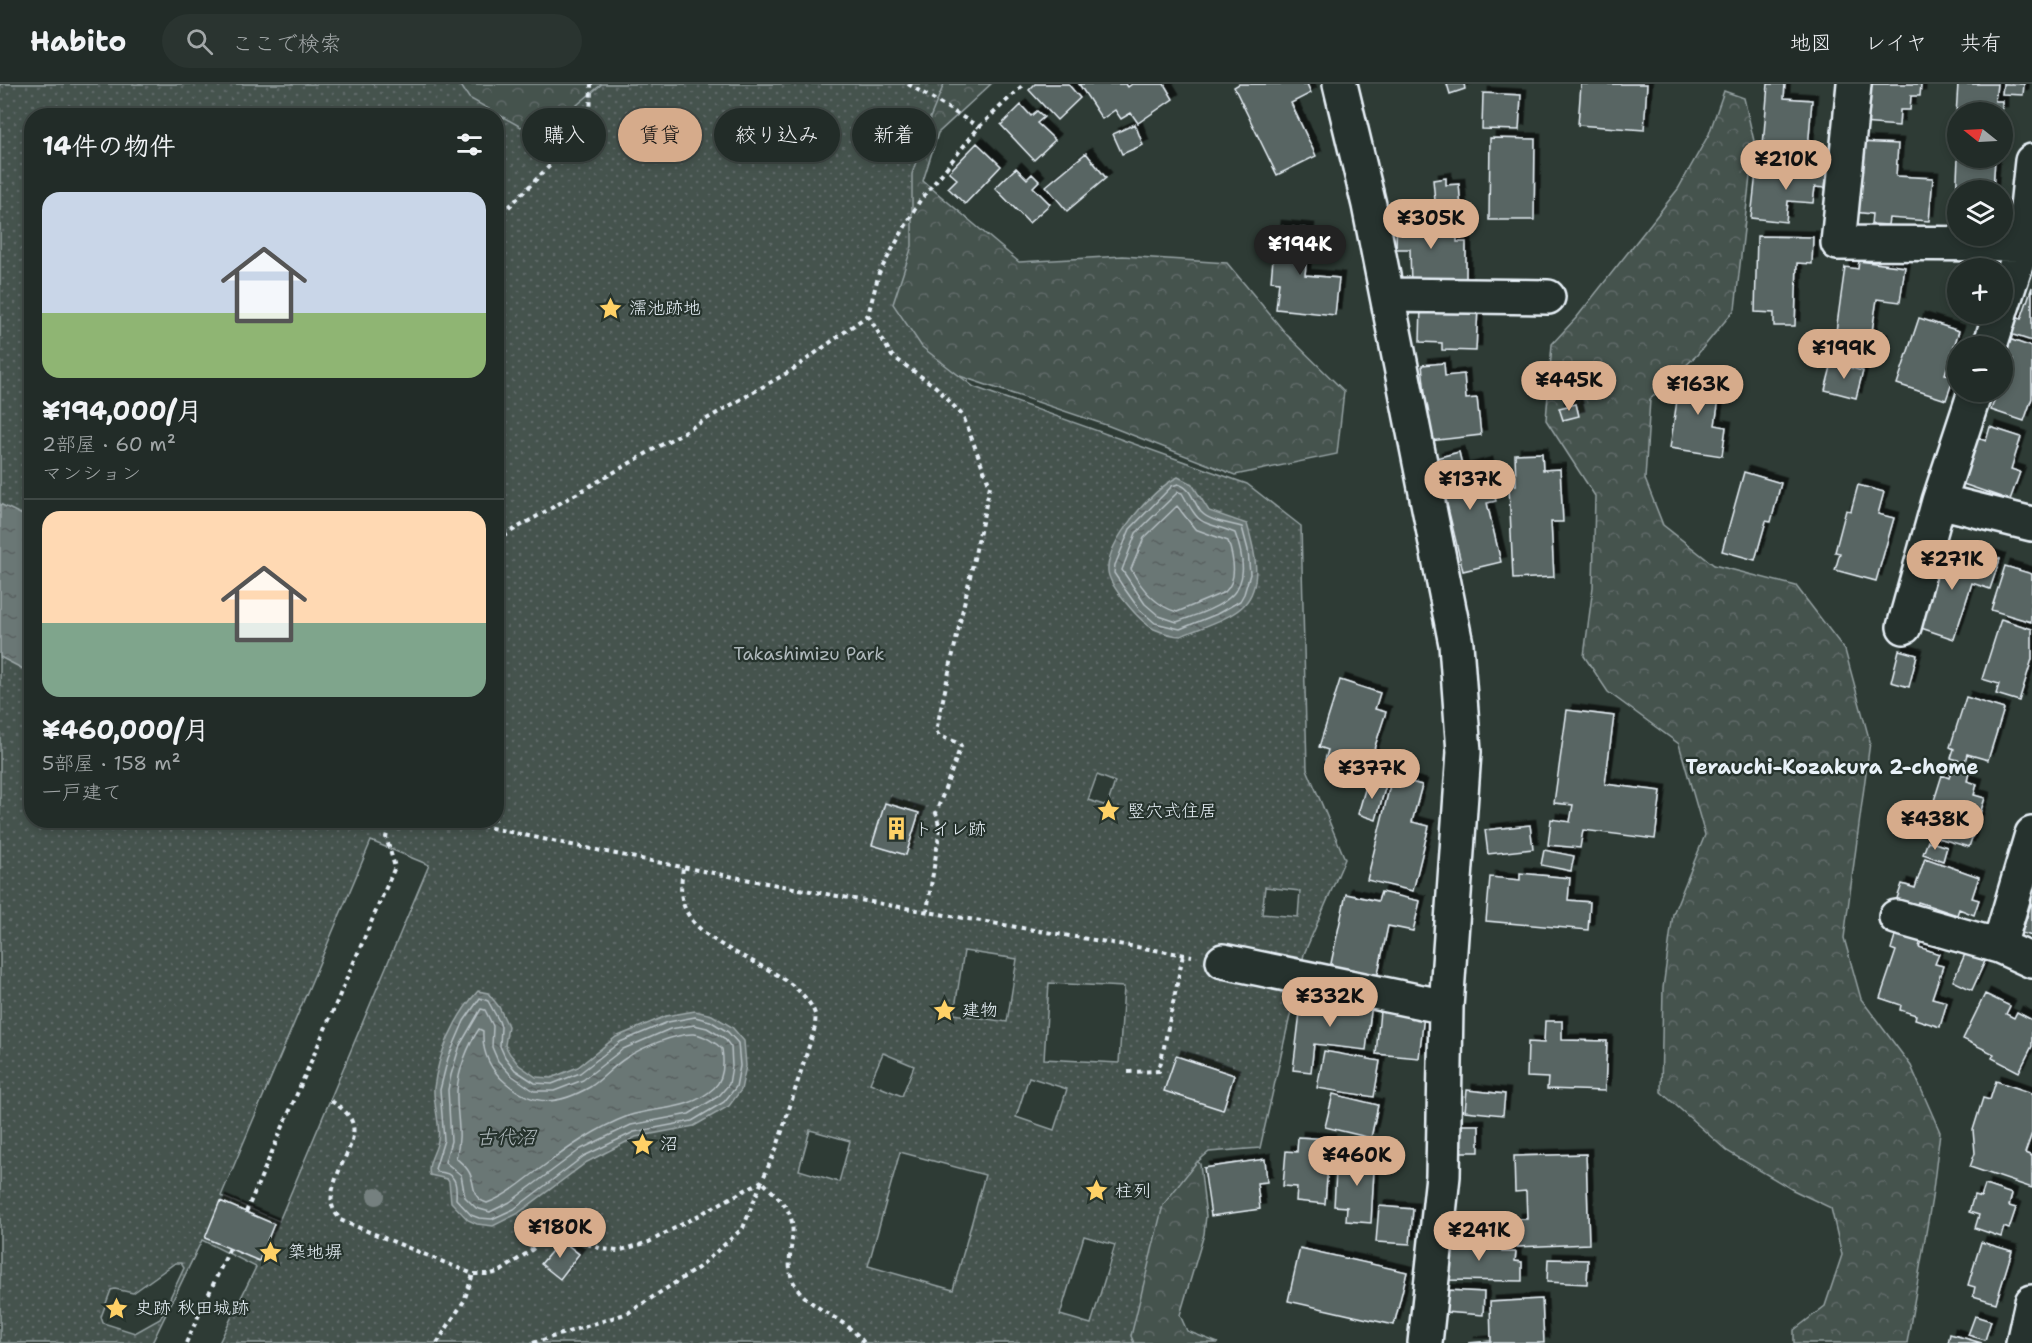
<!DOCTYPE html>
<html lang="ja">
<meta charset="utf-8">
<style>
body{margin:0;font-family:"Shantell Sans","Klee One",sans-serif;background:#2a3430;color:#f1f3f6;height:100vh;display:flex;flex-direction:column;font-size:22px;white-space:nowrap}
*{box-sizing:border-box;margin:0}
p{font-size:20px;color:#a2a7a8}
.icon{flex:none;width:33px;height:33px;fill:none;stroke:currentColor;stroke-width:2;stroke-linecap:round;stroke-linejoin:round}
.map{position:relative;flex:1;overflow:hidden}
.panel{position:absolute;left:24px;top:24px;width:480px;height:720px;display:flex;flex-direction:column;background:#222c28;border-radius:24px;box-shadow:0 3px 9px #0003,0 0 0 2px #3f4845}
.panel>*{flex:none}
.guide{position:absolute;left:522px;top:24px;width:570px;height:54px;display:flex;gap:12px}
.needle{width:39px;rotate:288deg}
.fabs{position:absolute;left:1947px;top:18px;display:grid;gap:12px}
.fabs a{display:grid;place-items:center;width:66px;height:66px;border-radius:50%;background:#222c28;box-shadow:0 3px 9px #0003,0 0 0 2px #3f4845;font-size:30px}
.price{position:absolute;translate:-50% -51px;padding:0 14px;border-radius:21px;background:#d6ab8b;color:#111;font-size:20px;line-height:39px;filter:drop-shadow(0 2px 3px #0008)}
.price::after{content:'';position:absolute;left:50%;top:36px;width:18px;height:14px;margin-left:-9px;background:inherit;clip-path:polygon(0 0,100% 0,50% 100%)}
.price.on{background:#222;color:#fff}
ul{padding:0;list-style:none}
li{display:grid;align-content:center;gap:12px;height:318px;padding:0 18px}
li+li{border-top:2px solid #3f4845}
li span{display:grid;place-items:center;height:186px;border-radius:18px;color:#555}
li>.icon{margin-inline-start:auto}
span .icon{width:108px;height:108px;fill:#fffc;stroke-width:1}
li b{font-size:26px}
h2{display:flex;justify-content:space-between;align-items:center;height:72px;padding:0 18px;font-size:26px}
.chip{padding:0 21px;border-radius:27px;background:#222c28;box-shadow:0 3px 9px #0003,0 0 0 2px #3f4845;font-size:21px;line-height:54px}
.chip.on{background:#d6ab8b;color:#111}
header{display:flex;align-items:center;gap:36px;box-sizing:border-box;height:84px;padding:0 30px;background:#222c28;border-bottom:2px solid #3f4845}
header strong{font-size:28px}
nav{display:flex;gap:33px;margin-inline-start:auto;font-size:21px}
.search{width:420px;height:54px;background:#2a3430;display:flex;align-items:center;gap:15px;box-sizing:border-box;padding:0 21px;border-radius:33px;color:#a2a7a8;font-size:22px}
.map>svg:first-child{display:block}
.forest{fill:url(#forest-crowns);stroke:#96a2a3;stroke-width:1.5}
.park{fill:url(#park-dots);stroke:#96a2a3;stroke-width:1.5;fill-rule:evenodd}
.water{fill:url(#water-ripples);stroke:#9da8a9;stroke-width:1.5}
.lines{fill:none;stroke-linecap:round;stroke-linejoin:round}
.shore{stroke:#b6c0c4;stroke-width:1.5}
.building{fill:#596563;stroke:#e8f1f8;stroke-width:1.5;filter:url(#shadow)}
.minor-casing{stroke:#e8f1f8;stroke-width:38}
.path{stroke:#e8f1f8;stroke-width:4;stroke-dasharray:4.5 4.5;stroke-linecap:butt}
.minor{stroke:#26332d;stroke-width:33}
.tree{fill:#75807f}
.labels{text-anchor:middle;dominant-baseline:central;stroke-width:4.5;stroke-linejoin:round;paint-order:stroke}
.poi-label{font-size:18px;fill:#e8f1f8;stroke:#26332d;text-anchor:start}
.park-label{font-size:18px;fill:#afb9bc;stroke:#26332d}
.neighbourhood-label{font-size:20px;font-weight:bold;fill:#e8f1f8;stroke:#26332d}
.water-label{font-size:20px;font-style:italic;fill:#b0babd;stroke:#26332d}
</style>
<header>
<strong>Habito</strong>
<div class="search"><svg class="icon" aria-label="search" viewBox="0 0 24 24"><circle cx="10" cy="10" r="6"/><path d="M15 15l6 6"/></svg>ここで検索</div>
<nav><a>地図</a><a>レイヤ</a><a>共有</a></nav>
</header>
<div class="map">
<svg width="2032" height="1259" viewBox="0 0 2032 1259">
<defs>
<pattern id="forest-crowns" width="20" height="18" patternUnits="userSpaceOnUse" patternTransform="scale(1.5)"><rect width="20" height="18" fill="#45524e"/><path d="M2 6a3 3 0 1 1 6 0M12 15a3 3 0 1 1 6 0" fill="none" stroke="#606b68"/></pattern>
<pattern id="park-dots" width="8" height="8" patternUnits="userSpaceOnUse" patternTransform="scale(1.5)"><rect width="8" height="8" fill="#45524e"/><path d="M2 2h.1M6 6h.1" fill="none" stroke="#606b68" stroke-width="1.8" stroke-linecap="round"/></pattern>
<pattern id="water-ripples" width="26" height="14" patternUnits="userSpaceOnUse" patternTransform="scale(1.5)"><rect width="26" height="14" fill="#6b7775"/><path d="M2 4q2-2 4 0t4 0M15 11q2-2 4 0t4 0" fill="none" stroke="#586060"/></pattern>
<filter id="shadow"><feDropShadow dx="5.5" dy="-5.5" stdDeviation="0" flood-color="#0009"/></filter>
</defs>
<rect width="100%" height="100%" fill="#2e3b35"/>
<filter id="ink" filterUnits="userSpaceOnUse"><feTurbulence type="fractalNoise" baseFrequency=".0167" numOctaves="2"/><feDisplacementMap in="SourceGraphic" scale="12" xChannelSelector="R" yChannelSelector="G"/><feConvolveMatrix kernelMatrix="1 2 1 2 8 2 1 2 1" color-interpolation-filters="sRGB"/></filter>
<g filter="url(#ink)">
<!-- forest -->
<path class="forest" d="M0 0H991L938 49 923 97 1019 178 1123 172 1227 179 1287 251 1344 307 1337 370 1235 391 1109 342 882 266 496 32H32Z
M1724 7 1744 14 1754 57 1735 225 1697 271 1650 315 1645 395 1663 441 1714 481 1796 502 1845 566 1870 658 1844 854 1861 915 1911 982 1940 1048 1932 1114 1907 1259H1794V1246L1825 1222 1842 1171 1831 1124 1793 1106 1727 1067 1661 1008 1663 904 1673 830 1705 751 1679 660 1608 608 1584 572 1593 503 1595 412 1546 336 1552 260 1577 233 1678 105 1709 50Z
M1193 1072 1200 1080 1206 1132 1204 1150 1180 1231 1187 1247 1218 1259H1089L1124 1139Z"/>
<!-- park -->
<path class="park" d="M0 0H460L469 14 521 43 559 36 602 0H944L930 34 912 90V162L893 220 922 263 974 303 1247 400 1301 442 1307 685 1345 775 1304 870 1260 1064 1209 1068 1196 1079 1163 1121 1131 1252 1134 1259H219L256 1183 202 1156 152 1259H0ZM32 32H496V736H32ZM1097 691 1115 698 1107 722 1088 716ZM371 757 429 781 279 1137 221 1112ZM1265 803 1300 807 1298 833 1262 830ZM964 867 1017 875 1007 938 954 930ZM1049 899 1124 903 1119 979 1044 975ZM883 969 914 982 902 1012 870 999ZM1029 993 1067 1005 1054 1046 1016 1033ZM810 1046 850 1057 839 1098 799 1086ZM900 1068 985 1091 953 1206 868 1182ZM1084 1152 1115 1161 1091 1240 1060 1231ZM175 1179H181L184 1184 160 1235 135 1249 103 1239 101 1233 111 1206 115 1205 133 1209Z"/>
<!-- water -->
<path class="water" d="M1178 393 1192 400 1209 427 1247 440C1254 464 1264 500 1244 521 1231 535 1199 544 1181 552 1172 552 1161 548 1154 545 1140 538 1109 502 1108 487 1106 458 1152 405 1178 393Z
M0 420 31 435V589L0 573Z
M478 907 488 909 499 923 508 942 505 961 510 970 519 981 536 993 551 994 578 983 616 953 666 932 695 927 712 931 732 943 744 957 746 982 741 1006 729 1022 694 1042 636 1053 587 1078 517 1130 493 1142 477 1140 468 1136 451 1118 449 1098 447 1095 430 1091C426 1080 436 1068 438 1056 441 1039 433 1021 434 1004 438 970 455 932 478 907Z"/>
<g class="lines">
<!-- shore -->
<path class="shore" d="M1178 400C1192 404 1193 418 1201 428 1210 438 1230 439 1242 443L1248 466 1250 490 1244 510 1240 517 1217 530 1180 545 1155 539 1139 525 1124 504 1114 489 1115 481 1130 445 1172 402Z
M1178 408 1182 409C1202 446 1200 435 1235 449 1257 510 1228 520 1177 538L1159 532 1145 520 1122 486 1136 449Z
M1177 422 1195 445 1228 457C1233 472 1238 496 1225 508L1177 528C1155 522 1141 504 1131 485L1144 454Z
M480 914 488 917 499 937 501 943 500 962 505 973 515 986 535 999 552 1000 580 989 620 958 668 938 695 933 710 937 728 948 738 959 740 982 736 1003 724 1018 692 1037 634 1048 584 1072 514 1125 492 1135 479 1134 471 1131 456 1115C457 1100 456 1088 437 1088L435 1085 444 1056 440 1006 448 974 464 937Z
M481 925 485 926 493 942 492 963 498 977 511 991 534 1007H554L583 996 623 965 670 945 694 941 707 944 724 954 731 963 732 982 729 1000 719 1012 689 1030 631 1041 581 1065 510 1118 490 1128 476 1124 465 1113 461 1091 445 1078 451 1057 448 1006 451 991 460 961Z
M479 945 483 947C482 967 489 985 506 999 534 1023 558 1021 590 1003 603 995 613 982 626 974 640 964 677 949 694 950 704 951 716 959 722 965 724 978 724 995 714 1004 688 1028 657 1022 628 1032 596 1044 568 1064 541 1084 524 1096 507 1112 487 1119 470 1114 476 1100 469 1088 466 1082 460 1078 456 1074 463 1049 456 1032 457 1007 458 987 468 961 479 945Z"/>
</g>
<!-- building -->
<path class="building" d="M1035 0H1068L1080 14 1057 36 1029 6Z
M1079 0H1126L1128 3 1132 0H1164L1173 15 1138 39 1131 29 1121 35 1115 26 1102 35Z
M1239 0H1307L1311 9 1291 19 1316 72 1277 91 1234 3Z
M1447 0H1464L1465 5 1450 10Z
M1581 0H1647L1644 46 1578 41Z
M1768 0H1785L1784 14 1812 16 1807 77 1762 74Z
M1865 0H1921L1920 12H1911L1910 26H1900L1899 42 1862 39Z
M1958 0H1997L1995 17H2002V28H1958V62H1954Z
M2003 0H2024L2023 11 2002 10Z
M1483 9 1521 11 1519 46 1482 45Z
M1021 21 1031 32 1037 27 1044 33 1037 39 1055 56 1034 76 1001 41Z
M1135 40 1143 61 1122 70 1113 50Z
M1490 54 1535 55 1534 136H1489Z
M1858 58 1898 60 1896 92 1933 94 1929 137 1889 134 1888 141 1871 140 1872 130 1853 128Z
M977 59 1001 82 965 120 948 104 957 95 949 88Z
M1086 69 1106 94 1067 127 1046 102Z
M1958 74H1995L1993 106H1958V137H1955Z
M1795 79 1827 83 1825 104 1815 103 1813 119 1788 117 1786 138 1751 134 1756 89 1793 93Z
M1016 84 1027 95 1032 90 1039 97 1033 103 1050 120 1029 139 995 104Z
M1446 94V101L1459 100 1461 125 1436 127 1433 96Z
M1397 125H1423V142H1457V158H1466V201H1411L1410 165H1396Z
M1276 142 1309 145 1305 191 1339 194 1335 231 1276 225 1279 198 1271 197Z
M1757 152 1813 153 1812 180 1797 179 1795 242H1774V229L1755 228Z
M1859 177 1905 183 1900 218 1877 215 1871 254 1882 256 1879 282 1832 276 1845 183 1858 185Z
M2032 203V257L2007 249 2012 232 2021 235Z
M1421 220 1478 221 1476 267 1442 266V259L1420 258Z
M1919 234 1959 247 1945 290 1954 293 1946 316 1897 300Z
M2009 255 2032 263V314L2024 337 1991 326 1997 308H2002V295L2006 296 2013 275 2003 272Z
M1444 279 1445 292 1464 290 1466 315 1477 314 1481 351 1430 357 1422 281Z
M1832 279 1863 287 1856 314 1825 306Z
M1681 289 1722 295 1715 341 1726 343 1722 372 1670 364Z
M1576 320 1579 332 1563 336 1559 324Z
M1990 343 2021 353 2011 385 2020 388 2010 416 1963 400 1978 354 1986 357Z
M1459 368 1463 385 1487 379 1496 417 1487 419 1501 478 1463 487 1436 374Z
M1542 369 1543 386 1560 385 1563 438H1551L1554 493 1513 495 1509 402 1516 401 1515 370Z
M1744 388 1781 399 1771 438 1766 437 1755 476 1722 467Z
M1858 401 1884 408 1878 430 1894 434 1876 497 1835 486 1840 469 1835 468 1846 426 1851 427Z
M1971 465 2000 475 1990 505 1972 499 1954 555 1912 541 1934 473 1949 478 1951 470 1968 475Z
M2005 482 2032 490 2031 538 1991 526Z
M2001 535 2032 545V575L2019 617 1996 610 1999 600 1982 595Z
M1899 566 1917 571 1909 603 1891 598Z
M1340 596 1380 609 1375 625 1386 628 1366 690 1325 676 1328 666 1319 663Z
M1966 613 2004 625 1988 676 1967 670 1965 678 1951 674 1954 665 1950 663Z
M1567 626 1614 632 1605 700 1661 707 1655 755 1583 746 1580 764 1548 761 1551 735 1570 738 1573 721 1554 719Z
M1953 683 1969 689 1967 697 1977 700 1974 711 1985 714 1969 763 1935 753 1939 739 1928 736 1942 691 1949 694Z
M1392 693 1422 701 1412 738 1429 742 1413 807 1367 796Z
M1368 695 1386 701 1376 736 1358 730Z
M885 719 919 729 906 771 872 761Z
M1530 741 1533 765 1488 770 1485 746Z
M1928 757 1947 763 1943 777 1923 770Z
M1544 766 1574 772 1571 787 1541 781Z
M1925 774 1979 793 1972 814 1979 816 1974 831 1959 825 1957 831 1918 818 1914 829 1894 823 1902 800 1915 804Z
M1520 789 1570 794 1568 816 1590 818 1588 846 1486 837 1490 793 1520 796Z
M2032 794V852L2022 849 2032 817 2025 814Z
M1381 808 1420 817 1413 847 1388 842 1377 894 1330 884 1346 810 1378 817Z
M1897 845 1922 853 1919 863 1939 870 1935 880 1943 882 1932 914 1947 918 1940 943 1915 935 1916 931 1900 926 1901 921 1880 914 1896 867 1891 865Z
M1966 868 1985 877 1972 906 1953 897Z
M1985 910 2010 922 2006 930 2014 934 2017 928 2032 936V962L2019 988 1992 974 1994 970 1963 955Z
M1302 912 1372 920 1366 966 1314 960 1311 988 1293 986Z
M1380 927 1424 931 1419 974 1376 970Z
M1545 937H1562V956L1607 957 1605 1007 1547 1005 1548 994 1527 993 1528 958 1544 959Z
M1324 967 1380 977 1374 1013 1317 1004Z
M1176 972 1234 991 1223 1026 1164 1007Z
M1996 997 2032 1009V1049L2025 1069 2032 1072V1104L1970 1083 1975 1069 1973 1046 1983 1014 1990 1016Z
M1467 1006 1505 1010 1503 1031 1465 1027Z
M1333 1010 1378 1021 1371 1054 1325 1043Z
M1459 1041H1479V1068H1458Z
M1298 1053 1330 1055 1325 1120 1296 1117 1297 1103 1283 1102 1286 1067 1297 1068Z
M1348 1068 1375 1069 1371 1139 1346 1137 1347 1123 1334 1122 1336 1088 1346 1089Z
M1586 1070 1589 1160 1517 1163 1516 1135H1527L1526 1107 1515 1108 1514 1072Z
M1265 1075 1267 1098 1257 1099 1260 1125 1211 1132 1204 1084Z
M1985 1101 2012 1110 2009 1122 2016 1124 2009 1145 2004 1143 2001 1153 1975 1144 1979 1131 1969 1128 1974 1111 1981 1113Z
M220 1117 274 1140 259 1177 205 1154Z
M1379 1122 1413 1125 1410 1160 1376 1158Z
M561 1156 579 1170 560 1195 541 1180Z
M1443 1156 1502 1157V1168H1516L1515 1177 1522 1178V1197L1442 1196Z
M1981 1158 2012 1167 1996 1219 1973 1212 1975 1203 1968 1201Z
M1300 1164 1407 1188 1394 1241 1288 1217Z
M1548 1175 1588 1176 1587 1200 1547 1198Z
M1445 1206 1484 1208 1483 1231 1444 1228Z
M1542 1215 1544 1259H1468L1491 1257 1490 1218Z
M1975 1232 1991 1237 1985 1256 1968 1251Z
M1950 1250 1982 1259H1948Z"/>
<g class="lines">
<defs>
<path id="minor" d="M1340 0 1369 121 1456 560 1464 668 1446 923 1443 1092 1425 1259
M1854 0 1838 159 2023 160 2032 163
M1388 211 1548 213
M2002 223 2023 160 2032 77
M1990 262 2000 230
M1939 417 2032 440
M1904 543 1939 417 1975 308
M2032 750 1999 862 2032 877
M1896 833 1999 862
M1223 877 1446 923
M2023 1259 2032 1218"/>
</defs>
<!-- minor casing -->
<use href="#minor" class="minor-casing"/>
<!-- path -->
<path class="path" d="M908 0 979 43
M496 136 590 41 591 0
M868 231 892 272 936 303 963 332 990 402 936 647 939 652 959 659 961 662 936 729 940 745 927 827
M496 457 515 445 792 286 868 231 879 189 919 118 979 43 1024 0
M455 736C699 790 945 832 1192 872
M1128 988 1159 987 1183 871
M331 1017C374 1042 344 1065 334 1101 332 1108 330 1117 333 1124 334 1128 338 1132 340 1136L473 1190H491L501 1187 553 1151H561L602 1165 618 1167 649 1158 762 1097 777 1063 815 943C815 939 816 934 815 930 812 921 805 913 799 907 768 876 692 862 682 815 680 805 682 794 683 783
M246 1128 395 783 386 753 391 736
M186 1259 230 1164
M437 1259 464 1217 473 1190
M533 1259 628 1229 698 1184 743 1144 762 1097C772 1108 787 1120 791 1134 797 1156 783 1178 794 1199 808 1226 846 1233 864 1259"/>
<!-- minor -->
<use href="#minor" class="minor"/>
</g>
<!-- trees -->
<circle class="tree" cx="376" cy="1112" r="9"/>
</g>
<!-- icons -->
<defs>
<symbol id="sight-bare" viewBox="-9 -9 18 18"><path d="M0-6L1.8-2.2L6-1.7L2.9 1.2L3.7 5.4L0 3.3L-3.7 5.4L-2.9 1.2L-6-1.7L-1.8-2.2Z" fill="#ffd166" stroke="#26332d" stroke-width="2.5" paint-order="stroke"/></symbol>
<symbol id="building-bare" viewBox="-9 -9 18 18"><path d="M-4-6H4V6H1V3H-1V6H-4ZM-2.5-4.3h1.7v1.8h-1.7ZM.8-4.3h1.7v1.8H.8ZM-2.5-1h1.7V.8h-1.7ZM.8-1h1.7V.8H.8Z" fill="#ffd166" stroke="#26332d" stroke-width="2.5" paint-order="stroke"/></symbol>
</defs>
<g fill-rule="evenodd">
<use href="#sight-bare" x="594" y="208" width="33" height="33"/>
<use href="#sight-bare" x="1092" y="710" width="33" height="33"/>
<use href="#building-bare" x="880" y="728" width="33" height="33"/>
<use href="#sight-bare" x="928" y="910" width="33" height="33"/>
<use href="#sight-bare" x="626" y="1044" width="33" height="33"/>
<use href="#sight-bare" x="1080" y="1090" width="33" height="33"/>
<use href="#sight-bare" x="254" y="1152" width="33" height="33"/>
<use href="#sight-bare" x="100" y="1208" width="33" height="33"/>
</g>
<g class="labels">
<!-- poi labels -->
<g class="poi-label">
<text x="629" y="224">濡池跡地</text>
<text x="1127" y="727">竪穴式住居</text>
<text x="914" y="745">トイレ跡</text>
<text x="962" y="926">建物</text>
<text x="660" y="1060">沼</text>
<text x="1115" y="1107">柱列</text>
<text x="288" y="1168">築地塀</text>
<text x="135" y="1224">史跡 秋田城跡</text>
</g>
<!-- park labels -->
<g class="park-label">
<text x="809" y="570">Takashimizu Park</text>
</g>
<!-- neighbourhood labels -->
<g class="neighbourhood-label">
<text x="1832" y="683">Terauchi-Kozakura 2-chome</text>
</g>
<!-- water labels -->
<g class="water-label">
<text x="506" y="1053">古代沼</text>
</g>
</g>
</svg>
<div class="fabs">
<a><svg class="needle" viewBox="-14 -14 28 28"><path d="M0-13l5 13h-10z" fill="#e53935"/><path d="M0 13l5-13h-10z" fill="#a2a7a8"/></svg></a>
<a><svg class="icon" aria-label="layers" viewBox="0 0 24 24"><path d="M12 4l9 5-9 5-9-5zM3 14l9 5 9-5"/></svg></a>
<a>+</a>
<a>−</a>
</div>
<b class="price" style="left:1786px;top:107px">¥210K</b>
<b class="price" style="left:1431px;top:166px">¥305K</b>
<b class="price on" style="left:1300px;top:192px">¥194K</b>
<b class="price" style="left:1844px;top:296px">¥199K</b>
<b class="price" style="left:1569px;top:328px">¥445K</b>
<b class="price" style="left:1698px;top:332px">¥163K</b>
<b class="price" style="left:1470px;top:427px">¥137K</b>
<b class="price" style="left:1952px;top:507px">¥271K</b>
<b class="price" style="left:1372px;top:716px">¥377K</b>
<b class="price" style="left:1935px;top:767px">¥438K</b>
<b class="price" style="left:1330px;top:944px">¥332K</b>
<b class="price" style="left:1357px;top:1103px">¥460K</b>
<b class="price" style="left:560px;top:1175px">¥180K</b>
<b class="price" style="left:1479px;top:1178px">¥241K</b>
<div class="guide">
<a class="chip">購入</a>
<a class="chip on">賃貸</a>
<a class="chip">絞り込み</a>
<a class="chip">新着</a>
</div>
<section class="panel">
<h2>14件の物件<svg class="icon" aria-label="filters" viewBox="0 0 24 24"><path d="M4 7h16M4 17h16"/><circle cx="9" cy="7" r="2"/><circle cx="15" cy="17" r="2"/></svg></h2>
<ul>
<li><span style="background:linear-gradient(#c9d6e8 65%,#8fb573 0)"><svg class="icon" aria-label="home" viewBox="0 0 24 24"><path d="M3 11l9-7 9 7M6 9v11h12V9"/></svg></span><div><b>¥194,000/月</b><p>2部屋 · 60 m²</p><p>マンション</p></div></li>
<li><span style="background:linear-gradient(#ffd9b3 60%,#7fa58c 0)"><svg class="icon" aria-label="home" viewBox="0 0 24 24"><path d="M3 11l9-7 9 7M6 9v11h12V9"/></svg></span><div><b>¥460,000/月</b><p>5部屋 · 158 m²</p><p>一戸建て</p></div></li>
</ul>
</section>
</div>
